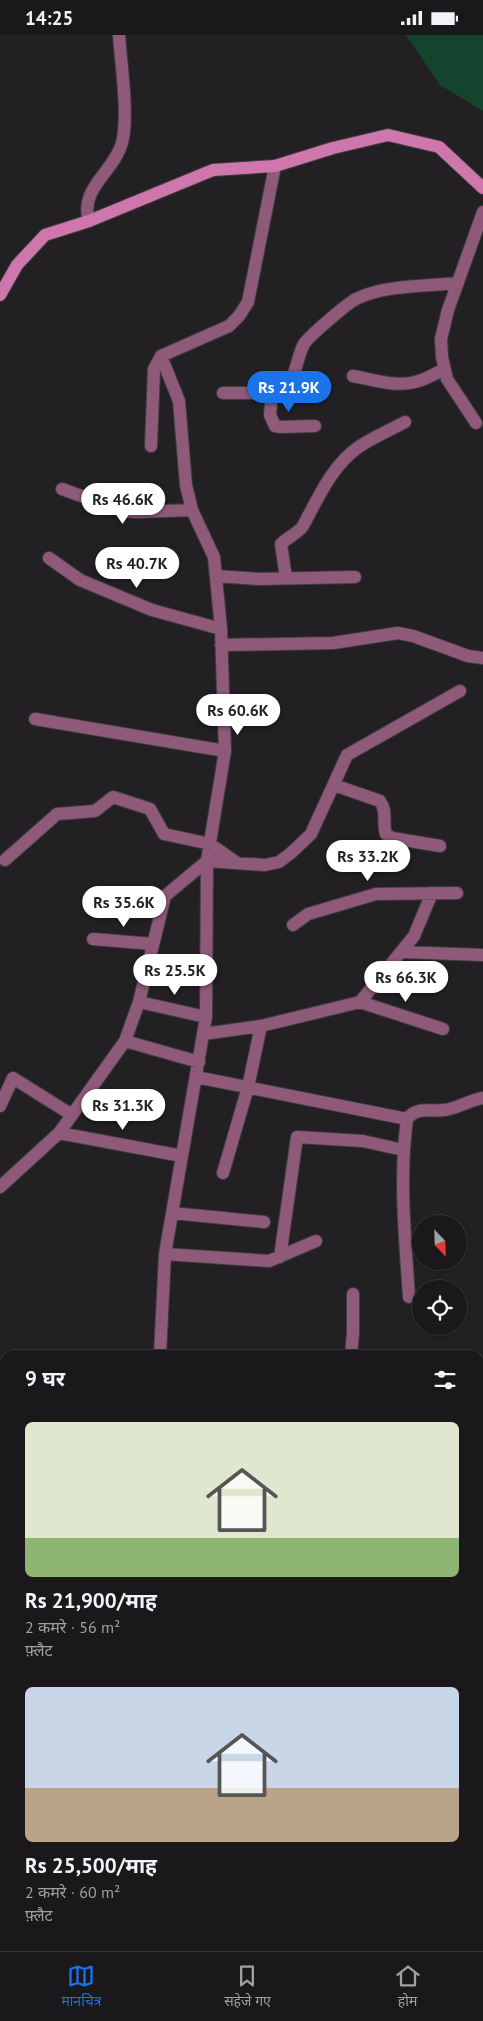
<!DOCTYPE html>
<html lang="hi">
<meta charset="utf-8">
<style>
body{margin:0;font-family:"PT Sans","Noto Sans Devanagari",sans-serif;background:#272527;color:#f1f3f6;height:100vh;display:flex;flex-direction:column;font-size:19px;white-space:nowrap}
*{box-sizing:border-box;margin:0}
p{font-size:16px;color:#9fa0a2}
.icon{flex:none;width:28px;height:28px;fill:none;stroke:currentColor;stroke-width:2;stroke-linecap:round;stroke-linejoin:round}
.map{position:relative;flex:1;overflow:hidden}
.drawer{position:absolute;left:0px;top:1315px;width:484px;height:601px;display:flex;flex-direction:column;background:#1a181a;border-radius:15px 15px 0 0;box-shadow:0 1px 4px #0004,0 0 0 1px #383739}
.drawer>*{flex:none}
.needle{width:32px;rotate:157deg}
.buttons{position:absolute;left:412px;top:1180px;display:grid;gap:10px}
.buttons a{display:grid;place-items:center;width:55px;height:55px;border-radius:50%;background:#1a181a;box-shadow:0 1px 4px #0004,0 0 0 1px #383739;font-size:25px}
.price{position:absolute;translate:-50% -42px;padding:0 11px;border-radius:18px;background:#fff;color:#222;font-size:16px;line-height:32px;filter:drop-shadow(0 1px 2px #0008)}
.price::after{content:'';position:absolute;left:50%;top:30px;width:15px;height:11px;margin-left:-8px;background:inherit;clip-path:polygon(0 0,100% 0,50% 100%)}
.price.active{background:#1a73e8;color:#fff}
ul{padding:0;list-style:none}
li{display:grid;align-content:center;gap:10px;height:265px;padding:0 25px}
li span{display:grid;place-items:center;height:155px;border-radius:8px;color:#555}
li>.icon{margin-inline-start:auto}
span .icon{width:90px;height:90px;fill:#fffc;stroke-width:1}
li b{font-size:21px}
h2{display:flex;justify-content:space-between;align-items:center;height:60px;padding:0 25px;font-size:21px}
.status{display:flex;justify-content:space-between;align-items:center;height:35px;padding:0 25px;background:#1a181a;direction:ltr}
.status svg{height:14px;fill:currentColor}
.dock{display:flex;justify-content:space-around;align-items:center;height:70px;border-top:1px solid #383739;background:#1a181a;font-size:14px;color:#9fa0a2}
.dock a{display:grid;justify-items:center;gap:2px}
.dock .active{color:#1a73e8}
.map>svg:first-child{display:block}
.green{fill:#14432e}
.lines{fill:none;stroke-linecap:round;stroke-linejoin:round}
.street-casing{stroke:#403d40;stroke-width:14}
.secondary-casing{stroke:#403d40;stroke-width:14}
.street{stroke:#8f597a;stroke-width:12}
.secondary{stroke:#cf77ad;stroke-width:12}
</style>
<div class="status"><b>14:25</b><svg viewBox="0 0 49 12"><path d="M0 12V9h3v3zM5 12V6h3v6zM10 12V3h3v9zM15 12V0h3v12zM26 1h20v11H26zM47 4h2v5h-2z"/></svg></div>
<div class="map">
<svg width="483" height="1916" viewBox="0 0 483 1916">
<rect width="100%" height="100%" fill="#232023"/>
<!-- green -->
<path class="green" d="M406 0H483V76L440 50Z"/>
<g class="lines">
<defs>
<path id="street" d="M89 186C79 153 114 137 122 108 129 80 121 30 119 0
M353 341C374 345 395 352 415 347 425 345 435 339 444 334
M272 356 270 380 275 391 280 392 315 391
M223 358C236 358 270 359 280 355 297 347 296 323 304 309 309 301 348 268 356 264 384 250 427 251 458 248
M476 388 447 344 442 322 441 304 448 275 483 177
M151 411 154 334 161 321
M62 454 123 476 137 477 192 475
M49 523 80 545 152 575 221 594
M216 541 258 544 355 542
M286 543 281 509C288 502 297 499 303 491 318 463 332 430 360 411 374 402 390 395 405 387
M221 610 333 608 398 598 413 601 468 621 483 623
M35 684 225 716
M334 750 380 766C388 777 382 788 386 799L392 803 440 811
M5 825 57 779 95 776 113 762 150 774 164 799 210 809 237 828
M293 890 308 879 376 859 457 858
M93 904 153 909
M401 917 483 920
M139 967 206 982
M360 967 443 994
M203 999 261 991 360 967 414 901 432 858
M125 1006 199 1027
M196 1042 407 1084C399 1143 405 1202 409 1262
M0 1071 13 1043 72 1080
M407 1084C417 1071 431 1077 445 1075 458 1073 470 1065 483 1063
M59 1098 182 1121
M223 1138 248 1052 261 991
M0 1152 59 1098 125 1006 139 967 165 861 207 826 265 830 279 827 291 818 311 799 347 720 460 656
M172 1178 264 1187
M165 1219 269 1226 316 1206
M280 1222 297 1102 363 1106 403 1115
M160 1320 165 1219 206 982 207 826 225 716 221 594 214 522 192 475 186 450 179 366 161 321 229 291 239 281 248 267 275 131
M351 1320 353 1298V1259
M0 1492 5 1472
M0 1633 5 1637
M479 1669 483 1668
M0 1695 5 1688
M0 1717H5
M479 1736 483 1726
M479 1773 483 1774
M479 1848 483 1851
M160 1911V1916
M218 1916V1911
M399 1916V1911"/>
<path id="secondary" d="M0 260 17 230 45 200 89 186 213 135 275 131 333 113 388 100 439 112 483 153"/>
</defs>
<!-- street casing -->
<use href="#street" class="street-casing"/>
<!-- secondary casing -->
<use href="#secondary" class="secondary-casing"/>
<!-- street -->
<use href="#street" class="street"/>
<!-- secondary -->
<use href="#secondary" class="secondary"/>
</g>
</svg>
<div class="buttons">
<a><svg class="needle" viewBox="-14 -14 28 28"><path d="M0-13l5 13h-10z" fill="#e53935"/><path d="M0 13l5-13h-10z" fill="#9fa0a2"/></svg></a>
<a><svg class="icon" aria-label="locate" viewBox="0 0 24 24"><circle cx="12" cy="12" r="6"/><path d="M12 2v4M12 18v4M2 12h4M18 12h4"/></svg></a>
</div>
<b class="price active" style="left:289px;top:378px">Rs 21.9K</b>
<b class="price" style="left:123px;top:490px">Rs 46.6K</b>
<b class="price" style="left:137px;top:554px">Rs 40.7K</b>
<b class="price" style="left:238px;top:701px">Rs 60.6K</b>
<b class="price" style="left:368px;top:847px">Rs 33.2K</b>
<b class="price" style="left:124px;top:893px">Rs 35.6K</b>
<b class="price" style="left:175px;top:961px">Rs 25.5K</b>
<b class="price" style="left:406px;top:968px">Rs 66.3K</b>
<b class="price" style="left:123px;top:1096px">Rs 31.3K</b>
<section class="drawer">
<h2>9 घर<svg class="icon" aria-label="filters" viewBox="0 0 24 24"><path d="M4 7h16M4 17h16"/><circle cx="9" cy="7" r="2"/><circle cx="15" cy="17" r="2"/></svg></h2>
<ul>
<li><span style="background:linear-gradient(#dfe7d0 75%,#8fb573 0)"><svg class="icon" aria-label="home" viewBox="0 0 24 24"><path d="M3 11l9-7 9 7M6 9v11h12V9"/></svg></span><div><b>Rs 21,900/माह</b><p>2 कमरे · 56 m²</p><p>फ़्लैट</p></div></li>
<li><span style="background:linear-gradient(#c9d6e8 65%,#b9a48a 0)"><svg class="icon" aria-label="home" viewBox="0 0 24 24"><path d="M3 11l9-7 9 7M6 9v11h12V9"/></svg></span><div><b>Rs 25,500/माह</b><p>2 कमरे · 60 m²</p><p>फ़्लैट</p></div></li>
</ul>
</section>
</div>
<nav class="dock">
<a class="active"><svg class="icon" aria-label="map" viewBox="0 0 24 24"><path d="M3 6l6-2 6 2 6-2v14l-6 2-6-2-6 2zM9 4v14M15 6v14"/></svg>मानचित्र</a>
<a><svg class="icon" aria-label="saved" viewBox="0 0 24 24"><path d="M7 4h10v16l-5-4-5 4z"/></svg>सहेजे गए</a>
<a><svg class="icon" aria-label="home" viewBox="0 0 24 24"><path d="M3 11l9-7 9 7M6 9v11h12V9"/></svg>होम</a>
</nav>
